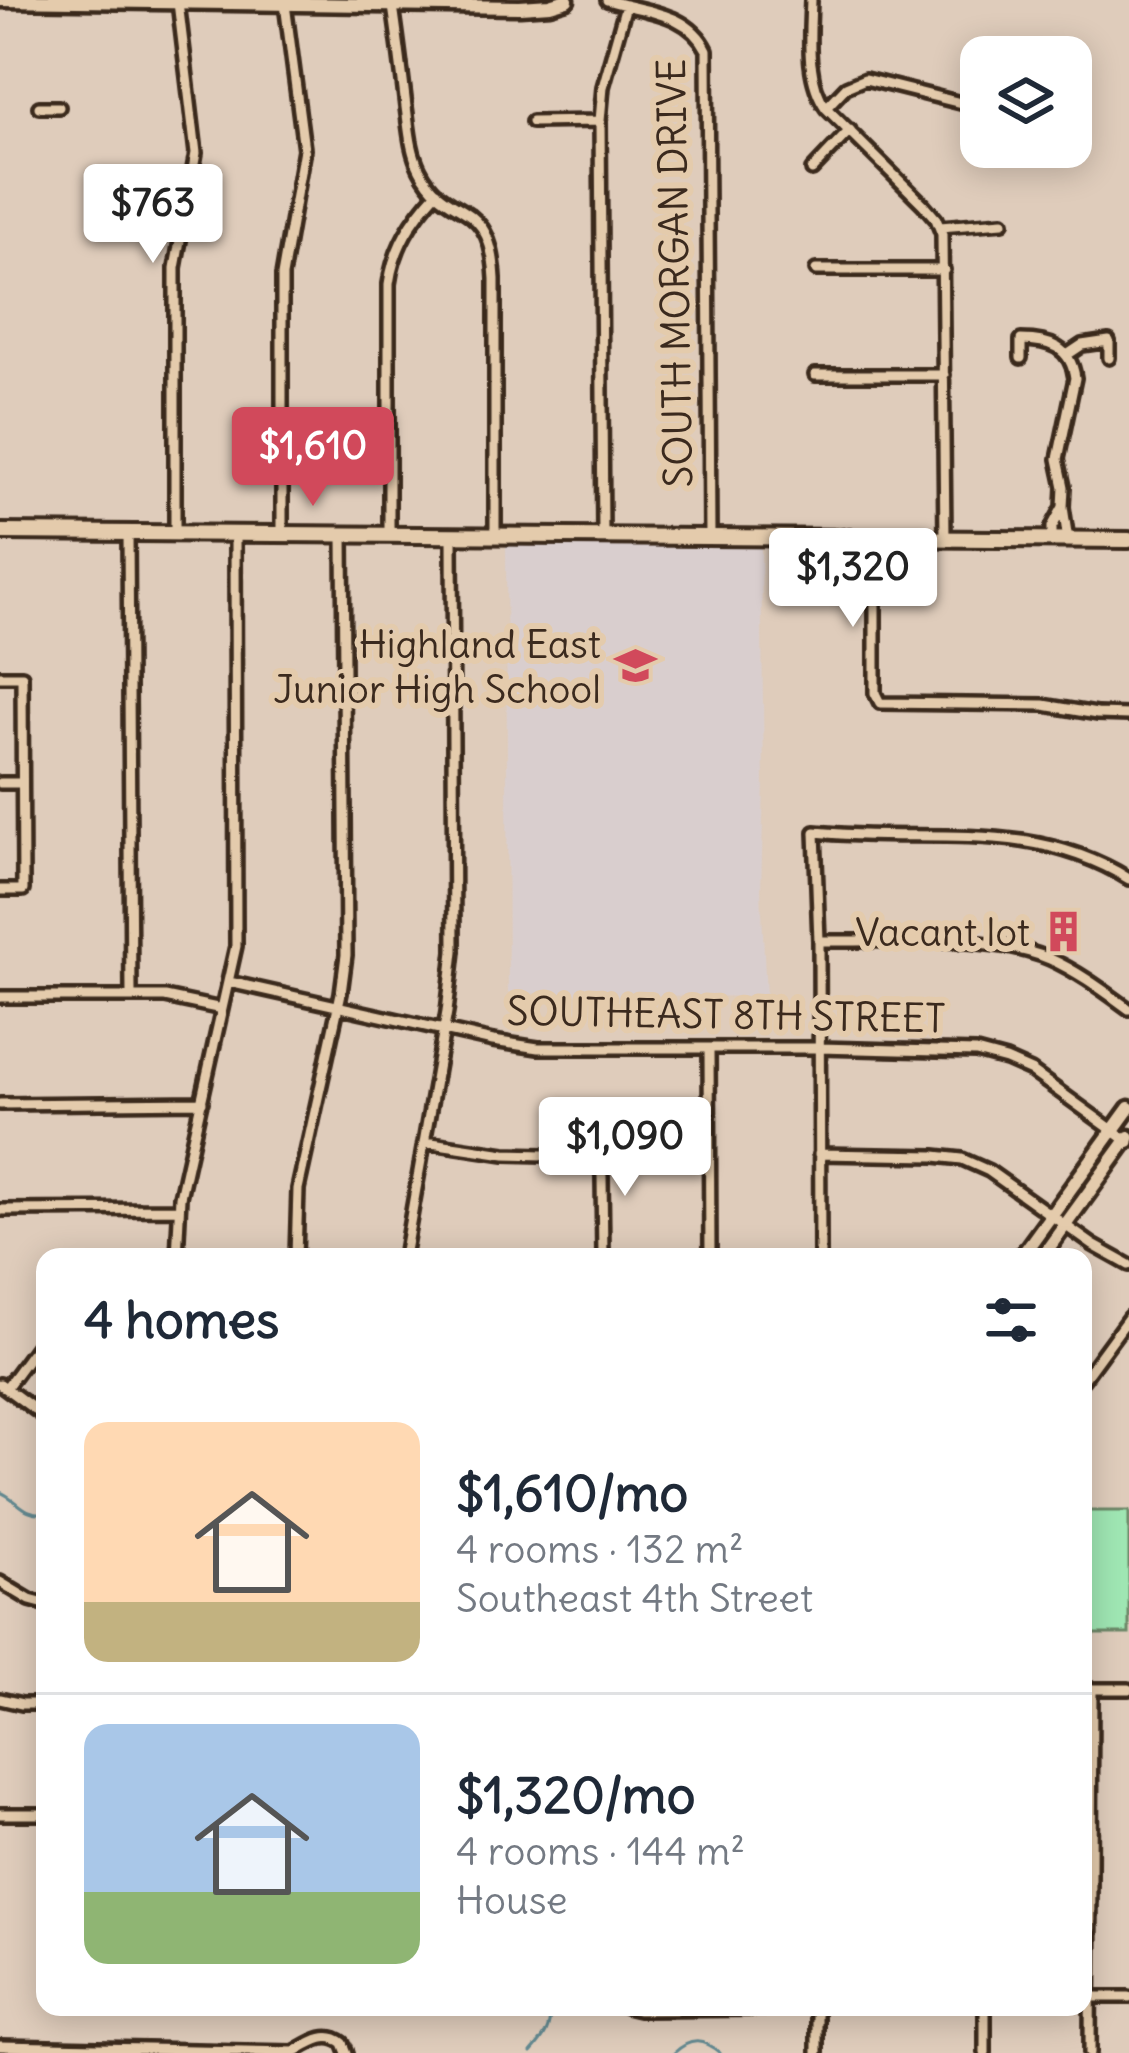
<!DOCTYPE html>
<meta charset="utf-8">
<style>
body{margin:0;font-family:Delius,sans-serif;background:#f2f2f3;color:#1f2937;height:100vh;display:flex;flex-direction:column;font-size:45px;white-space:nowrap}
*{box-sizing:border-box;margin:0}
p{font-size:39px;color:#747a83}
.icon{flex:none;width:66px;height:66px;fill:none;stroke:currentColor;stroke-width:2;stroke-linecap:round;stroke-linejoin:round}
.map{position:relative;flex:1;overflow:hidden}
.panel{position:absolute;left:36px;top:1248px;width:1056px;height:768px;display:flex;flex-direction:column;background:#fff;border-radius:24px;box-shadow:0 6px 30px #0003}
.panel>*{flex:none}
.tools{position:absolute;left:960px;top:36px;display:grid;gap:24px}
.tools a{display:grid;place-items:center;width:132px;height:132px;border-radius:24px;background:#fff;box-shadow:0 6px 30px #0003;font-size:60px}
.price{position:absolute;translate:-50% -102px;padding:0 27px;border-radius:12px;background:#fff;color:#222;font-size:39px;line-height:78px;filter:drop-shadow(0 3px 6px #0008)}
.price::after{content:'';position:absolute;left:50%;top:72px;width:36px;height:27px;margin-left:-18px;background:inherit;clip-path:polygon(0 0,100% 0,50% 100%)}
.price.active{background:#d1495b;color:#fff}
ul{padding:0;list-style:none}
li{display:flex;align-items:center;gap:36px;height:300px;padding:0 48px}
li+li{border-top:3px solid #e0e1e3}
li span{display:grid;place-items:center;flex:none;width:336px;height:240px;border-radius:24px;color:#555}
li>.icon{margin-inline-start:auto}
span .icon{width:144px;height:144px;fill:#fffc;stroke-width:1}
li b{font-size:51px}
h2{display:flex;justify-content:space-between;align-items:center;height:144px;padding:0 48px;font-size:51px}
.map>svg:first-child{display:block}
.built{fill:#d9cece}
.green{fill:#9fe6b3;stroke:#6d8868;stroke-width:3}
.lines{fill:none;stroke-linecap:round;stroke-linejoin:round}
.stream{stroke:#638990;stroke-width:3}
.minor-casing{stroke:#3b2a1e;stroke-width:18}
.tertiary-casing{stroke:#3b2a1e;stroke-width:21}
.secondary-casing{stroke:#3b2a1e;stroke-width:22}
.minor{stroke:#e4cbac;stroke-width:9}
.tertiary{stroke:#e4cbac;stroke-width:12}
.secondary{stroke:#e4cbac;stroke-width:14}
.labels{text-anchor:middle;dominant-baseline:central;stroke-width:12;stroke-linejoin:round;paint-order:stroke}
.street-label{font-size:39px;fill:#3b2a1e;stroke:#e4cbac}
.poi-label{font-size:39px;fill:#3b2a1e;stroke:#e4cbac;text-anchor:end}
</style>
<div class="map">
<svg width="1129" height="2053" viewBox="0 0 1129 2053">
<rect width="100%" height="100%" fill="#dfccbb"/>
<filter id="ink" filterUnits="userSpaceOnUse"><feTurbulence type="fractalNoise" baseFrequency=".00833" numOctaves="2"/><feDisplacementMap in="SourceGraphic" scale="24" xChannelSelector="R" yChannelSelector="G"/><feConvolveMatrix kernelMatrix="1 2 1 2 8 2 1 2 1" color-interpolation-filters="sRGB"/></filter>
<g filter="url(#ink)">
<!-- built -->
<path class="built" d="M506 545 761 548 764 783 761 890 766 997 508 993Z"/>
<!-- green -->
<path class="green" d="M1083 1511H1129V1634H1083Z"/>
<g class="lines">
<!-- stream -->
<path class="stream" d="M0 1492C17 1498 23 1516 45 1513
M466 2007 482 2014 496 2007
M531 2053C545 2037 551 2029 550 2007
M674 2053C691 2037 703 2039 720 2053"/>
<defs>
<path id="minor" d="M607 0C643 12 688 11 707 50L710 537
M811 0C810 35 805 79 826 108L923 204 936 219 942 234 945 539
M393 6C398 39 402 73 406 107 409 128 410 151 420 170 447 223 491 194 495 279V535
M39 107H59
M826 108 846 87 865 79 981 108
M532 122 600 121
M812 170 850 130
M940 227 1003 222
M816 270H944
M1067 355 1082 345 1109 341V358
M1021 358V340C1049 340 1071 347 1075 378L1058 459 1064 487 1063 507 1068 540
M815 375H944
M128 532 131 996
M175 533V268L196 153 178 2
M282 534V276L304 149 285 4
M389 534V284C394 247 412 219 437 192
M603 536 600 121 603 87 626 5
M875 539V693L880 703 1044 705 1097 714 1129 715
M1052 541V527L1063 507
M0 676H22L23 890H0
M0 783H21
M819 941C887 942 989 933 1050 959 1079 972 1104 991 1129 1009
M229 982 493 1041 538 1048H819L976 1052 1006 1060 1031 1071 1129 1142
M0 997H165L222 1009
M709 1048 710 1257
M0 1104 202 1102
M425 1142 505 1154 582 1156C595 1159 600 1163 602 1176L603 1257
M819 1154 935 1156 962 1159 989 1171 1093 1245 1129 1265
M0 1210 178 1209
M177 1257 180 1197 236 946 235 533
M296 1257 298 1189 341 993 346 955 343 534
M404 1257 447 1012 454 951 452 535
M820 1257 819 941 815 832C924 844 1030 817 1129 879
M1083 1380 1129 1317
M0 1384 45 1417
M6 1388 45 1335
M0 1582 30 1600 45 1604
M1083 1689H1129
M0 1699 22 1704H45
M0 1814H45
M1083 1997H1129
M626 2007 639 2010 768 2009
M0 2046 294 2052C310 2043 326 2030 343 2043L347 2053
M817 2053V2007
M985 2053V2007
M1090 2053 1092 1689"/>
<path id="tertiary" d="M0 0 520 7 550 5 567 0
M1021 1257 1129 1108
M1042 1257 1129 1137"/>
<path id="secondary" d="M0 532 1129 540"/>
</defs>
<!-- minor casing -->
<use href="#minor" class="minor-casing"/>
<!-- tertiary casing -->
<use href="#tertiary" class="tertiary-casing"/>
<!-- secondary casing -->
<use href="#secondary" class="secondary-casing"/>
<!-- minor -->
<use href="#minor" class="minor"/>
<!-- tertiary -->
<use href="#tertiary" class="tertiary"/>
<!-- secondary -->
<use href="#secondary" class="secondary"/>
</g>
</g>
<!-- icons -->
<defs>
<symbol id="school-bare" viewBox="-9 -9 18 18"><path d="M0-5L7-2L0 1L-7-2ZM-4 1L0 2.5L4 1V4Q0 6-4 4Z" fill="#d1495b" stroke="#e4cbac" stroke-width="2.5" paint-order="stroke"/></symbol>
<symbol id="building-bare" viewBox="-9 -9 18 18"><path d="M-4-6H4V6H1V3H-1V6H-4ZM-2.5-4.3h1.7v1.8h-1.7ZM.8-4.3h1.7v1.8H.8ZM-2.5-1h1.7V.8h-1.7ZM.8-1h1.7V.8H.8Z" fill="#d1495b" stroke="#e4cbac" stroke-width="2.5" paint-order="stroke"/></symbol>
</defs>
<g fill-rule="evenodd">
<use href="#school-bare" x="606" y="636" width="59" height="59"/>
<use href="#building-bare" x="1034" y="902" width="59" height="59"/>
</g>
<g class="labels">
<!-- street labels -->
<g class="street-label">
<text transform="translate(675 273) rotate(-91)">SOUTH MORGAN DRIVE</text>
<text transform="translate(726 1015) rotate(1)">SOUTHEAST 8TH STREET</text>
</g>
<!-- poi labels -->
<g class="poi-label">
<text x="601" y="644">Highland East<tspan x="601" dy="45">Junior High School</tspan></text>
<text x="1030" y="932">Vacant lot</text>
</g>
</g>
</svg>
<div class="tools">
<a><svg class="icon" aria-label="layers" viewBox="0 0 24 24"><path d="M12 4l9 5-9 5-9-5zM3 14l9 5 9-5"/></svg></a>
</div>
<b class="price" style="left:153px;top:266px">$763</b>
<b class="price active" style="left:313px;top:509px">$1,610</b>
<b class="price" style="left:853px;top:630px">$1,320</b>
<b class="price" style="left:625px;top:1199px">$1,090</b>
<section class="panel">
<h2>4 homes<svg class="icon" aria-label="filters" viewBox="0 0 24 24"><path d="M4 7h16M4 17h16"/><circle cx="9" cy="7" r="2"/><circle cx="15" cy="17" r="2"/></svg></h2>
<ul>
<li><span style="background:linear-gradient(#ffd9b3 75%,#c2b280 0)"><svg class="icon" aria-label="home" viewBox="0 0 24 24"><path d="M3 11l9-7 9 7M6 9v11h12V9"/></svg></span><div><b>$1,610/mo</b><p>4 rooms · 132 m²</p><p>Southeast 4th Street</p></div></li>
<li><span style="background:linear-gradient(#a9c7e8 70%,#8fb573 0)"><svg class="icon" aria-label="home" viewBox="0 0 24 24"><path d="M3 11l9-7 9 7M6 9v11h12V9"/></svg></span><div><b>$1,320/mo</b><p>4 rooms · 144 m²</p><p>House</p></div></li>
</ul>
</section>
</div>
